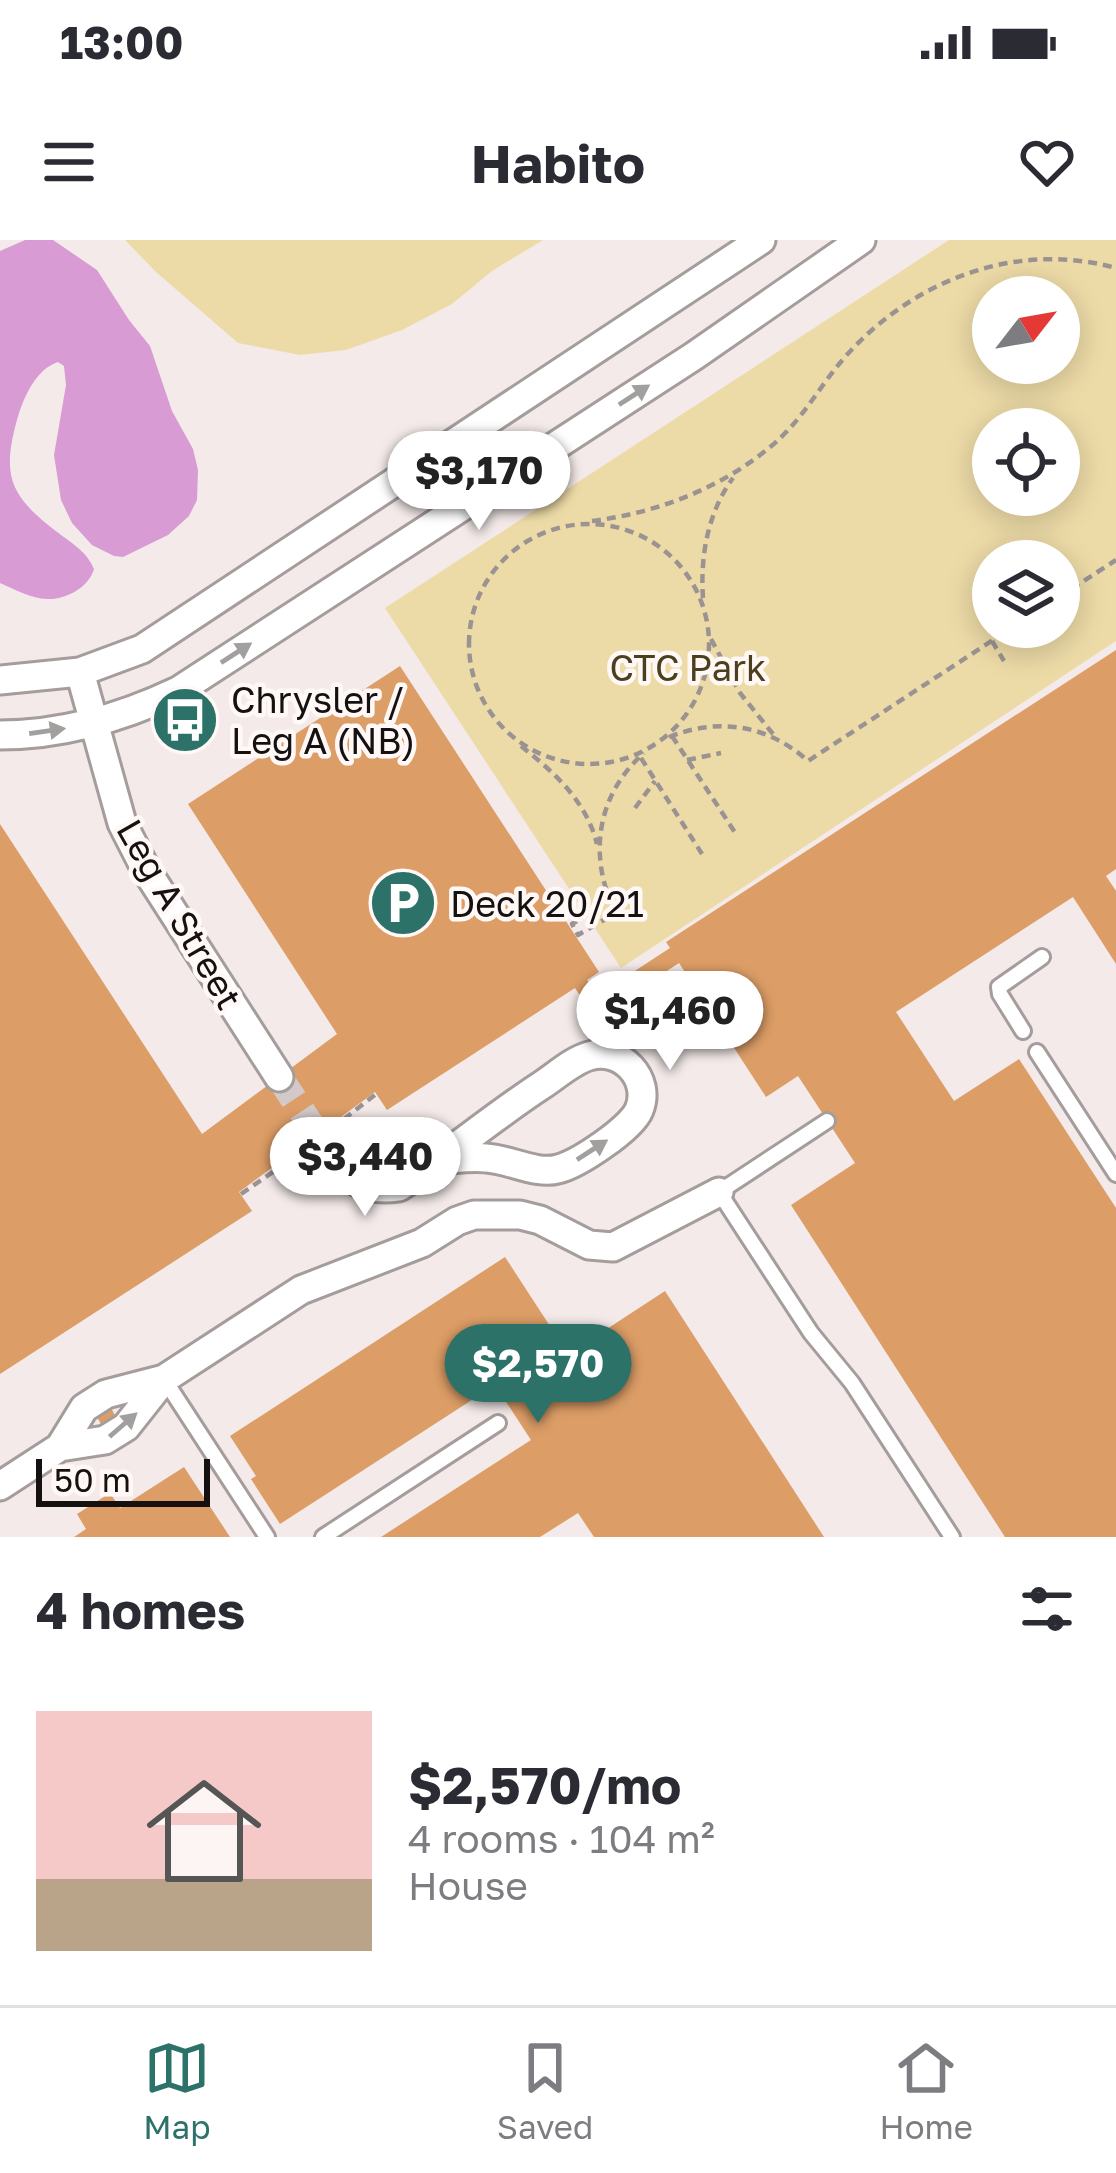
<!DOCTYPE html>
<meta charset="utf-8">
<style>
body{margin:0;font-family:"Golos Text",sans-serif;background:#f7f7f7;color:#2b2b33;height:100vh;display:flex;flex-direction:column;font-size:45px;white-space:nowrap}
*{box-sizing:border-box;margin:0}
p{font-size:39px;color:#7c7c81}
.icon{flex:none;width:66px;height:66px;fill:none;stroke:currentColor;stroke-width:2;stroke-linecap:round;stroke-linejoin:round}
.map{position:relative;height:1297px;overflow:hidden}
.panel{display:flex;flex-direction:column;background:#fff;flex:1}
.panel>*{flex:none}
.needle{width:78px;rotate:59deg}
.controls{position:absolute;left:972px;top:36px;display:grid;gap:24px}
.controls a{display:grid;place-items:center;width:108px;height:108px;border-radius:50%;background:#fff;box-shadow:0 6px 30px #0003;font-size:60px}
.scale{position:absolute;left:36px;bottom:30px;width:174px;box-sizing:border-box;padding-left:12px;border:6px solid #141110;border-top:0;font-size:33px;line-height:42px;white-space:nowrap;color:#141110;-webkit-text-stroke:9px #fff8f7;paint-order:stroke}
.price{position:absolute;translate:-50% -102px;padding:0 27px;border-radius:42px;background:#fff;color:#222;font-size:39px;line-height:78px;filter:drop-shadow(0 3px 6px #0008)}
.price::after{content:'';position:absolute;left:50%;top:72px;width:36px;height:27px;margin-left:-18px;background:inherit;clip-path:polygon(0 0,100% 0,50% 100%)}
.price.active{background:#2c7269;color:#fff}
ul{padding:0;list-style:none}
li{display:flex;align-items:center;gap:36px;height:300px;padding:0 36px}
li+li{border-top:3px solid #e1e1e2}
li span{display:grid;place-items:center;flex:none;width:336px;height:240px;border-radius:0px;color:#555}
li>.icon{margin-inline-start:auto}
span .icon{width:144px;height:144px;fill:#fffc;stroke-width:1}
li b{font-size:51px}
h2{display:flex;justify-content:space-between;align-items:center;height:144px;padding:0 36px;font-size:51px}
.status{display:flex;justify-content:space-between;align-items:center;height:84px;padding:0 60px;background:#fff;direction:ltr}
.status svg{height:33px;fill:currentColor}
header{display:flex;justify-content:space-between;align-items:center;height:156px;padding:0 36px;background:#fff;font-size:54px;font-weight:700}
.menu{display:flex;justify-content:space-around;align-items:center;height:168px;border-top:3px solid #e1e1e2;background:#fff;font-size:33px;color:#7c7c81}
.menu a{display:grid;justify-items:center;gap:6px}
.menu .active{color:#2c7269}
.map>svg:first-child{display:block}
.green{fill:#eddba7;fill-rule:evenodd}
.water{fill:#d99bd3}
.building{fill:#dc9d66}
.lines{fill:none;stroke-linecap:round;stroke-linejoin:round}
.street-tunnel{stroke:#d2c9c8;stroke-width:27;stroke-dasharray:27 14;stroke-linecap:butt}
.lane-casing{stroke:#a59d9c;stroke-width:20}
.street-casing{stroke:#a59d9c;stroke-width:33}
.path{stroke:#9a9392;stroke-width:4.5;stroke-dasharray:9 6;stroke-linecap:butt}
.lane{stroke:#fff;stroke-width:14}
.street{stroke:#fff;stroke-width:27}
.oneway{fill:#a1a09f}
.labels{text-anchor:middle;dominant-baseline:central;stroke-width:9;stroke-linejoin:round;paint-order:stroke}
.park-label{font-size:36px;fill:#4b401d;stroke:#fff8f7}
.poi-label{font-size:36px;fill:#141110;stroke:#fff8f7;text-anchor:start}
.street-label{font-size:36px;fill:#141110;stroke:#fff8f7}
</style>
<div class="status"><b>13:00</b><svg viewBox="0 0 49 12"><path d="M0 12V9h3v3zM5 12V6h3v6zM10 12V3h3v9zM15 12V0h3v12zM26 1h20v11H26zM47 4h2v5h-2z"/></svg></div>
<header><svg class="icon" aria-label="menu" viewBox="0 0 24 24"><path d="M4 6h16M4 12h16M4 18h16"/></svg>Habito<svg class="icon" aria-label="heart" viewBox="0 0 24 24"><path d="M12 20l-8-8c-3-5 5-10 8-4 3-6 11-1 8 4z"/></svg></header>
<div class="map">
<svg width="1116" height="1297" viewBox="0 0 1116 1297">
<rect width="100%" height="100%" fill="#f3eae9"/>
<!-- green -->
<path class="green" d="M125 0H543L492 31 452 64 402 90 346 110 300 115 238 103 156 32Z
M949 0H1116V401L621 728 385 368ZM993 57H1059V123H993ZM993 189H1059V255H993ZM993 321H1059V387H993Z"/>
<!-- water -->
<path class="water" d="M25 0H53L97 30 129 80 150 106 172 171 193 209 198 230 197 260 189 276 168 295 123 317 114 316 92 305 72 283 61 260 54 215 66 145 64 126 58 122C37 129 26 153 19 173 0 237 9 256 61 295 75 305 87 313 94 329 89 347 66 360 47 359 32 359 14 349 0 343V11Z"/>
<!-- building -->
<path class="building" d="M1116 410V629L1106 636 1116 651V724L1073 657 896 772 954 861 1019 819 1116 968V1297H1005L791 965 855 923 798 836 766 857 679 723 595 778 575 748 387 870 375 852 239 952 252 971 0 1134V584L202 894 337 794 188 564 400 426 599 732 587 740 598 755 670 708 666 702Z
M505 1017 561 1103 583 1089 590 1100 665 1051 824 1297H594L578 1273 540 1297H381L531 1200 495 1145 280 1284 251 1239 256 1236 230 1196Z
M111 1168 116 1177 102 1186 97 1177Z
M184 1227 230 1297H74L86 1289 77 1274 110 1253 120 1268Z"/>
<g class="lines">
<!-- street-tunnel -->
<path class="street-tunnel" d="M279 837 317 894"/>
<defs>
<path id="lane" d="M1023 791 1000 754 999 747 1042 717
M1037 812 1116 934
M827 881 719 952 811 1093 852 1143 952 1297
M164 1139 267 1297
M323 1297 498 1183"/>
<path id="street" d="M80 432 122 583 146 630 279 837
M0 440 80 432 142 409 761 0
M0 495C63 495 121 478 178 451L694 116 861 0
M317 894C341 929 352 954 399 947 448 915 493 877 542 845 556 836 572 821 589 816 621 806 652 839 639 870 631 889 578 924 558 929 536 935 509 919 486 918 471 916 455 919 440 920
M164 1139 106 1154 84 1168 60 1207 105 1200 126 1187 164 1139 301 1050 422 1003 457 981 474 975H520L540 980 589 1005 613 1007 719 952
M0 1246 60 1207"/>
</defs>
<!-- lane casing -->
<use href="#lane" class="lane-casing"/>
<!-- street casing -->
<use href="#street" class="street-casing"/>
<!-- path -->
<path class="path" d="M592 281C656 273 719 249 769 208 804 179 817 149 845 117 912 41 1015 0 1116 28
M469 404a120 120 0 1 1 240 0a120 120 0 1 1-240 0Z
M1059 357 1116 320
M703 358C700 316 708 272 733 238
M711 399 740 453 773 494
M992 401 1004 421
M672 496 736 594
M669 497C719 477 768 485 808 521L1013 387
M521 506C555 533 586 561 597 604
M641 518 702 614
M687 520 721 513
M635 568 655 541
M609 677 578 695 572 684 601 666 597 659 607 652C590 601 603 549 644 513
M344 879 376 854
M241 954 296 916"/>
<!-- lane -->
<use href="#lane" class="lane"/>
<!-- street -->
<use href="#street" class="street"/>
</g>
<!-- one-way arrows -->
<defs><path id="oneway-solid" d="M-6-.8H1V-3.2L6.5 0L1 3.2V.8H-6Z" transform="scale(3)"/></defs>
<g class="oneway">
<use href="#oneway-solid" transform="translate(634 155) rotate(-33)"/>
<use href="#oneway-solid" transform="translate(236 413) rotate(-33)"/>
<use href="#oneway-solid" transform="translate(47 491) rotate(-8)"/>
<use href="#oneway-solid" transform="translate(592 910) rotate(-33)"/>
<use href="#oneway-solid" transform="translate(123 1185) rotate(-41)"/>
</g>
<!-- icons -->
<defs>
<symbol id="bus-disc" viewBox="-11 -11 22 22"><circle r="9.5" fill="#2c7269" stroke="#fff8f7"/><path d="M-5-6H5V4H4V6H2V4H-2V6H-4V4H-5ZM-3.5-4V0h7V-4ZM-3.5 1.2v1.5H-2V1.2ZM2 1.2v1.5H3.5V1.2Z" fill="#fff"/></symbol>
<symbol id="parking-disc" viewBox="-11 -11 22 22"><circle r="9.5" fill="#2c7269" stroke="#fff8f7"/><path d="M-3.5-5.5H1a3.5 3.5 0 0 1 0 7H-1V5.5H-3.5ZM-1-3.4V-.6H.8a1.4 1.4 0 0 0 0-2.8Z" fill="#fff"/></symbol>
</defs>
<g fill-rule="evenodd">
<use href="#bus-disc" x="147" y="442" width="76" height="76"/>
<use href="#parking-disc" x="365" y="625" width="76" height="76"/>
</g>
<g class="labels">
<!-- park labels -->
<g class="park-label">
<text x="688" y="427">CTC Park</text>
</g>
<!-- poi labels -->
<g class="poi-label">
<text x="231" y="459">Chrysler /<tspan x="231" dy="41">Leg A (NB)</tspan></text>
<text x="450" y="663">Deck 20/21</text>
</g>
<!-- street labels -->
<g class="street-label">
<text transform="translate(180 674) rotate(60)">Leg A Street</text>
</g>
</g>
</svg>
<div class="controls">
<a><svg class="needle" viewBox="-14 -14 28 28"><path d="M0-13l5 13h-10z" fill="#e53935"/><path d="M0 13l5-13h-10z" fill="#7c7c81"/></svg></a>
<a><svg class="icon" aria-label="locate" viewBox="0 0 24 24"><circle cx="12" cy="12" r="6"/><path d="M12 2v4M12 18v4M2 12h4M18 12h4"/></svg></a>
<a><svg class="icon" aria-label="layers" viewBox="0 0 24 24"><path d="M12 4l9 5-9 5-9-5zM3 14l9 5 9-5"/></svg></a>
</div>
<div class="scale">50 m</div>
<b class="price" style="left:479px;top:293px">$3,170</b>
<b class="price" style="left:670px;top:833px">$1,460</b>
<b class="price" style="left:365px;top:979px">$3,440</b>
<b class="price active" style="left:538px;top:1186px">$2,570</b>
</div>
<section class="panel">
<h2>4 homes<svg class="icon" aria-label="filters" viewBox="0 0 24 24"><path d="M4 7h16M4 17h16"/><circle cx="9" cy="7" r="2"/><circle cx="15" cy="17" r="2"/></svg></h2>
<ul>
<li><span style="background:linear-gradient(#f6c9c9 70%,#b9a48a 0)"><svg class="icon" aria-label="home" viewBox="0 0 24 24"><path d="M3 11l9-7 9 7M6 9v11h12V9"/></svg></span><div><b>$2,570/mo</b><p>4 rooms · 104 m²</p><p>House</p></div></li>
</ul>
</section>
<nav class="menu">
<a class="active"><svg class="icon" aria-label="map" viewBox="0 0 24 24"><path d="M3 6l6-2 6 2 6-2v14l-6 2-6-2-6 2zM9 4v14M15 6v14"/></svg>Map</a>
<a><svg class="icon" aria-label="saved" viewBox="0 0 24 24"><path d="M7 4h10v16l-5-4-5 4z"/></svg>Saved</a>
<a><svg class="icon" aria-label="home" viewBox="0 0 24 24"><path d="M3 11l9-7 9 7M6 9v11h12V9"/></svg>Home</a>
</nav>
